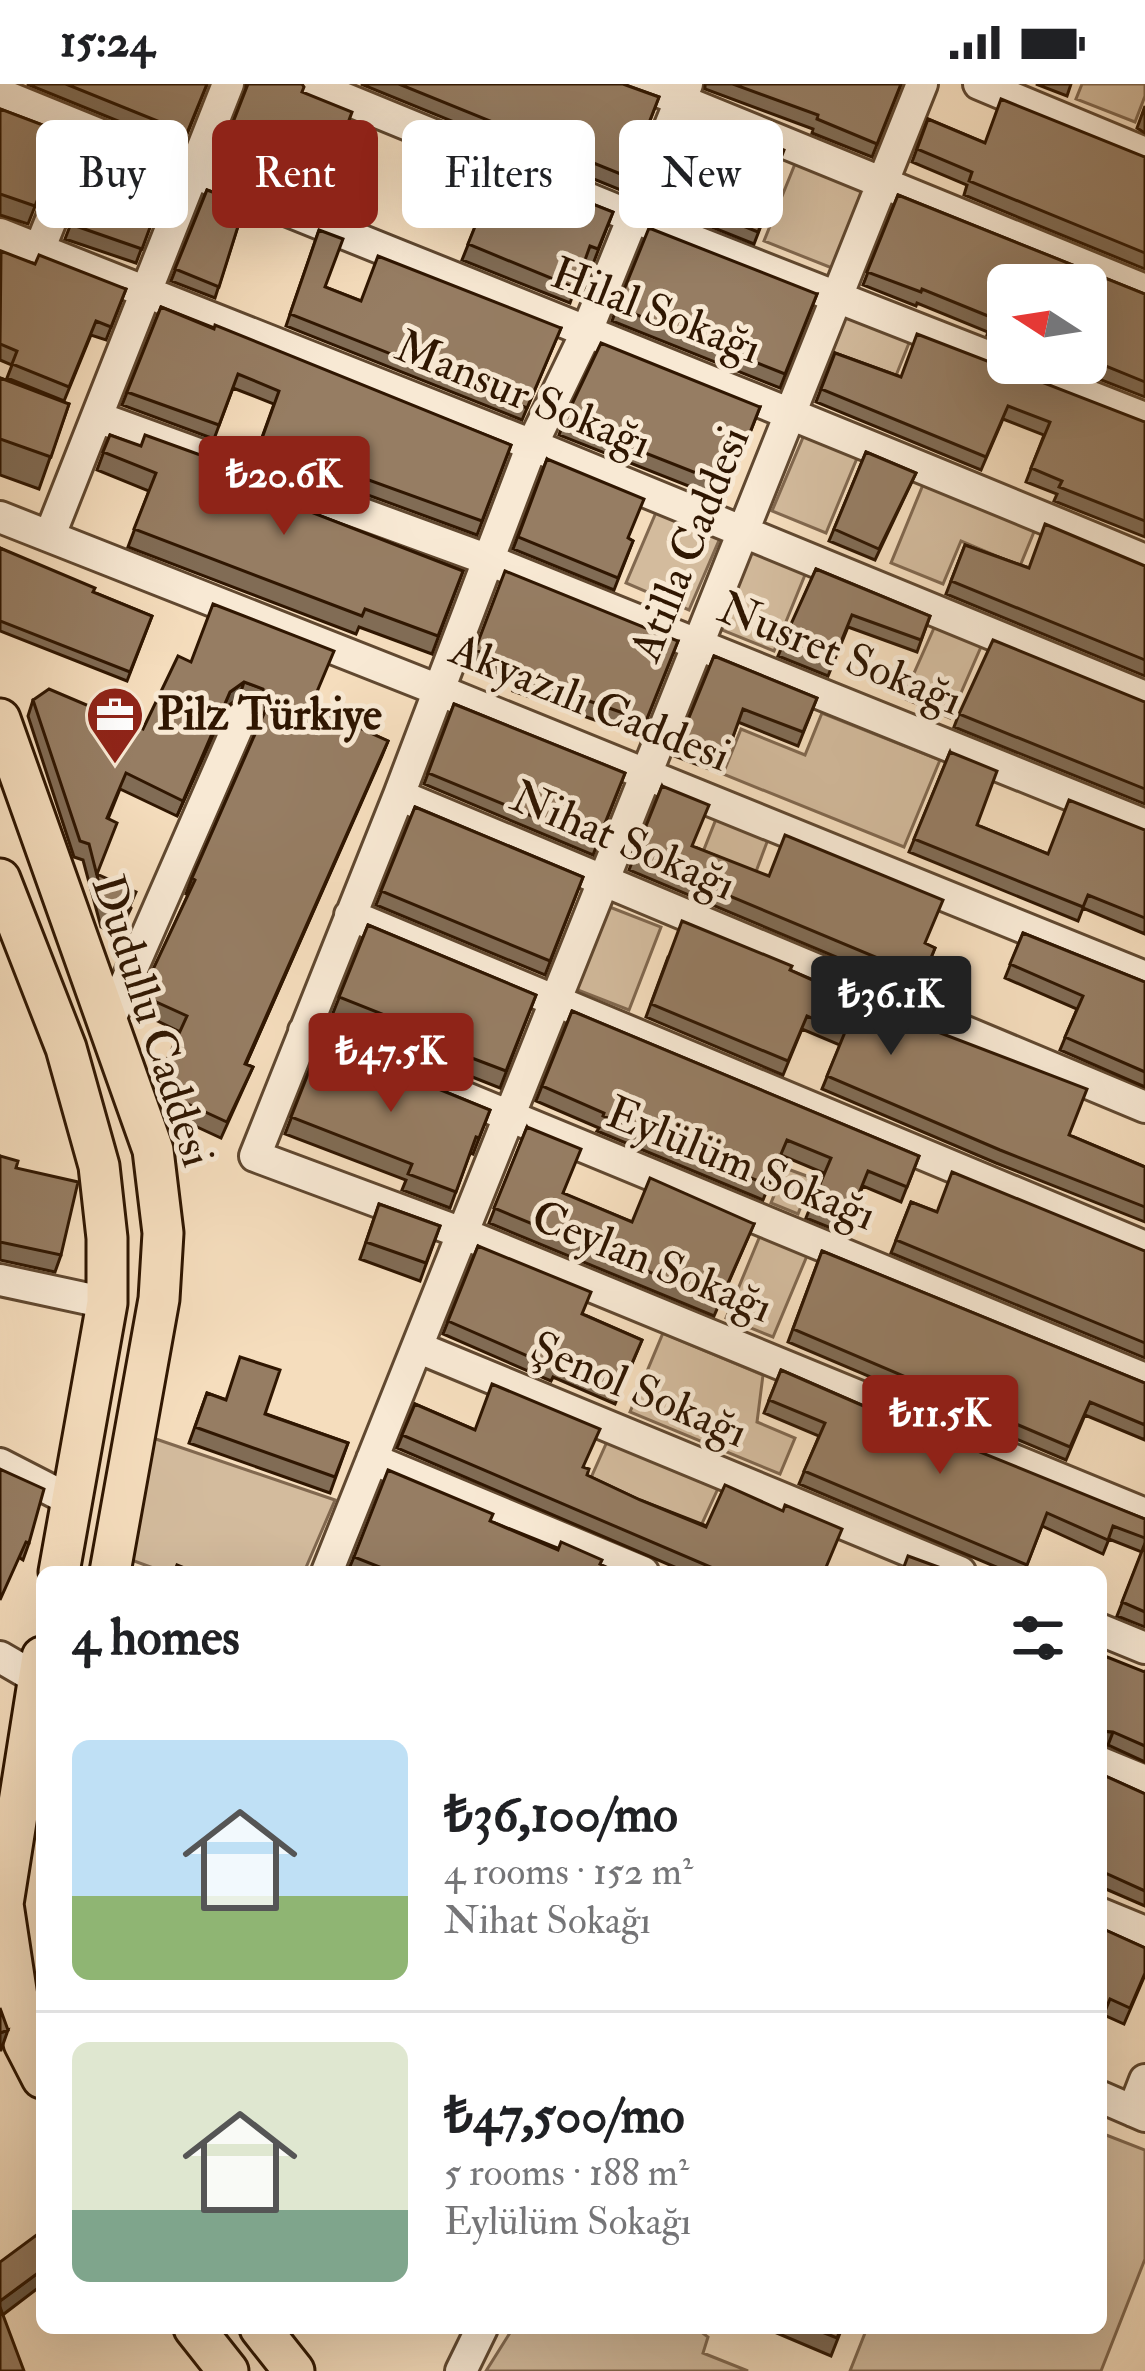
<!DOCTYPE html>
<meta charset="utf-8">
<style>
body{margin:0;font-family:"IM FELL Double Pica",serif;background:#f6f6f6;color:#202124;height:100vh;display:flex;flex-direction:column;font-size:45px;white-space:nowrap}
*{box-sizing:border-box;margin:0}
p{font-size:39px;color:#757577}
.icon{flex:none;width:66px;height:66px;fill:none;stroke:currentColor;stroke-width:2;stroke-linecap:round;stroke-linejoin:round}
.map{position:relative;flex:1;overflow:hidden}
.panel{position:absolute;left:36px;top:1482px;width:1071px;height:768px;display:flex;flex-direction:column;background:#fff;border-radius:18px;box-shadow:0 12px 48px #0002}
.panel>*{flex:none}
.banner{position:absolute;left:36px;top:36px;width:1074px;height:108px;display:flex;gap:24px}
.needle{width:78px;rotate:282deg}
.fabs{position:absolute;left:987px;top:180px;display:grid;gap:24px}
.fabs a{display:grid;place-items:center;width:120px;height:120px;border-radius:18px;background:#fff;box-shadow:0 12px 48px #0002;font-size:60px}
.price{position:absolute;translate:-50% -102px;padding:0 27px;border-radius:12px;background:#8f2418;color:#fff;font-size:39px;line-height:78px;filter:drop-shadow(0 3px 6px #0008)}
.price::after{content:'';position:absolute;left:50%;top:72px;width:36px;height:27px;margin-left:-18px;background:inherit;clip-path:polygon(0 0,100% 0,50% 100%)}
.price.current{background:#222;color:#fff}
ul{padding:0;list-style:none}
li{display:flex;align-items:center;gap:36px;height:300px;padding:0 36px}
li+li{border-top:3px solid #e0e0e0}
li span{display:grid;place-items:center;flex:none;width:336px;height:240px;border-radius:18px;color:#555}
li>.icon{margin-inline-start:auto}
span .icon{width:144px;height:144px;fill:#fffc;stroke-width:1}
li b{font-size:51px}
h2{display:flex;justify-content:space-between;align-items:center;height:144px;padding:0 36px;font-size:51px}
.tag{padding:0 42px;border-radius:18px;background:#fff;box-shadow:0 12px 48px #0002;font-size:42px;line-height:108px}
.tag.current{background:#8f2418;color:#fff}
.status{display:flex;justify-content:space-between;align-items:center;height:84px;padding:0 60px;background:#fff;direction:ltr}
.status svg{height:33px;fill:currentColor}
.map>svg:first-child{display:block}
.green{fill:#d3bb9d;stroke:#81684f;stroke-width:3}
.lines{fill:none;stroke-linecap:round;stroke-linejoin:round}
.minor-casing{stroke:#604830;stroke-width:36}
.major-casing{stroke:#2f1601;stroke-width:45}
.minor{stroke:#f8e9d4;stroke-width:30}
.major{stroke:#f5ddbd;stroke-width:39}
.wall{fill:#816c55;stroke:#2f1601;stroke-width:3}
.shaded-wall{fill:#695845;stroke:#2f1601;stroke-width:3}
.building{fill:#967d63;stroke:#2f1601;stroke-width:3}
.labels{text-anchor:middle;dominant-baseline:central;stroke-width:10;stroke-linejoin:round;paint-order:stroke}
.street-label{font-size:45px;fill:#2f1601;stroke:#f8e9d4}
.poi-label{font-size:45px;font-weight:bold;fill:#2f1601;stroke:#f8e9d4;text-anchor:start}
</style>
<div class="status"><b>15:24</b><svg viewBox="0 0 49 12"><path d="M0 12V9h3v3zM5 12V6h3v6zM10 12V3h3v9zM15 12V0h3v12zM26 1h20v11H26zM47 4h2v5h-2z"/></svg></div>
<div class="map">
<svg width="1145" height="2287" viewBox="0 0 1145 2287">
<rect width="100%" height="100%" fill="#f5ddbd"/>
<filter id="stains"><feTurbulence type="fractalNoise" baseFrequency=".00167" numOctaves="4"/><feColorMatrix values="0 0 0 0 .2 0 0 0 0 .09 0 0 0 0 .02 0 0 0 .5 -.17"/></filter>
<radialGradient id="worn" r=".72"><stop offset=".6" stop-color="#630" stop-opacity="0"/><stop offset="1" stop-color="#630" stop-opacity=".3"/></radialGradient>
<!-- green -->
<path class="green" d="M1082 0H1145V12L1135 38 1076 15Z
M692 21 735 39 715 87 673 69Z
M801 65 868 92 832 184 764 157Z
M851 219 915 244 895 294 832 269Z
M807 344 860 367 826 449 772 427Z
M927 391 1038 438 1020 482 961 457 943 500 891 479Z
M660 419 723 447 689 526 626 499Z
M752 458 809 481 774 567 717 544Z
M938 535 984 556 950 634 903 614Z
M822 629 940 676 904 763 723 690 741 645 805 671Z
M718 730 770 750 754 793 701 773Z
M602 820 661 843 629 926 570 903Z
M785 1084 812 1094 798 1130 771 1119Z
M762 1147 809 1167 773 1253 726 1234Z
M663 1249 763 1291 757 1338 795 1354 780 1390 630 1328Z
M610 1351 720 1400 700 1444 590 1396Z
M150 1353 335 1416 304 1488H164L126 1474Z
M1101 2049 1145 2066V2175L1101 2287H850L867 2244H1101Z
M513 2244H696L708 2253 703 2269 748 2287H486Z"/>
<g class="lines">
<defs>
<path id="minor" d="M309 0 633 133 1145 334
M641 0 1145 206
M687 0 586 249 532 361 399 711 255 1072 462 1149 1145 1430
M979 0 1145 69
M0 10C382 166 765 317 1145 476
M0 150 532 361 1145 613
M39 166 87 46
M97 333 486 475 1145 741
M0 433 436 605 1145 893
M50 451 228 0
M399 711 1145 1023
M350 831 1145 1163
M108 940 242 633
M304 947 1145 1295
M0 1196 107 1219
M417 1263 960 1488
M372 1375 643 1488
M0 1380 72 1417
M327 1488 922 0
M1101 1546 1145 1564
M0 1573 38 1595
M1101 1679 1145 1697
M1101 1830 1145 1848
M1101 2013 1145 2032
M1133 2027 1145 1996
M461 2287 482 2244"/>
<path id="major" d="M0 635 153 1066 163 1149 159 1215 110 1488
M0 795 66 964 99 1082 107 1154V1219L59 1488
M42 1573 3 1820 24 1959 42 1994
M194 2244 228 2287
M260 2244 294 2287"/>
</defs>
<!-- minor casing -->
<use href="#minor" class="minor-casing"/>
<!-- major casing -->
<use href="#major" class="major-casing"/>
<!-- minor -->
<use href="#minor" class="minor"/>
<!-- major -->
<use href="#major" class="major"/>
</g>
<!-- wall -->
<path class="wall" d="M27 0H207L182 63Z
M246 0H302V8L335 74 343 77 326 121 218 78 246 5Z
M361 0H623L659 13 623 107Z
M705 0H901L872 73 812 49 813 45 705 5Z
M1036 0H1071L1067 12Z
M1145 22V49L1137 44Z
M0 25 64 49 28 140 0 131Z
M928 35 985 59 1145 73V185L964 111 967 101 912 78Z
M103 56 172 84 136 179 65 155Z
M678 74 721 92 773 110 754 160 659 122Z
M499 83 613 128 593 180 585 177 570 219 462 176Z
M207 106 245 120 215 214 171 197Z
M898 111 1145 210V313L1058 279H1086V201H1008V259L987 251 988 248 917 219 916 222 863 201Z
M319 146 325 203 361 217 561 244 522 336 286 242Z
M0 170 126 205 106 256 91 251 64 317 7 294 12 281 0 276Z
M817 210 780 304 612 237 617 223Z
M161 223 511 361 477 451 256 370 274 320 233 304 214 355 122 321Z
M835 269 901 293 1145 338V453L1054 417 1057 410 1026 398 1044 351 1003 335 981 386 816 318Z
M0 294 69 320 39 405 0 391Z
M760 323 724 416 559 351 564 337Z
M110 351 463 487 432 570 359 543 356 550 128 463 149 407 97 386Z
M866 368 916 389 875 476 829 457Z
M547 375 628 454 633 457 614 506 513 465Z
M965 461 1029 484 1145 482V592L946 510Z
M0 464 93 508 152 532 127 597 0 547Z
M816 485 930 532 917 568 848 543 828 592 778 572Z
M678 557 640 652 513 607 516 599 469 581 475 566Z
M714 572 817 614 798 662 738 638 720 689 674 672Z
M191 578 312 623 388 657 246 980 253 983 221 1054 169 1030 159 996 180 948 135 926 188 811 186 810 192 794 260 639 257 621 239 614 225 624 177 732 120 705 108 735 97 790 131 824 118 851 101 843 83 776 74 773 28 632 33 616 143 645Z
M1145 618V720L954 643 959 630Z
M454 620 625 689 593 771 424 700Z
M950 668 977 741 1048 770 1145 746V850L1083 824 1078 837 909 768Z
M662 702 692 762 935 864 917 907 629 786Z
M415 723 583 793 545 891 376 821Z
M368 841 536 911 500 1004 442 981 444 974 333 929Z
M1023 849 1145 898V1003L1060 966 1077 925 1005 894Z
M668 873 790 886 909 937 1069 1051 1145 1083V1138L996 1079 822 1005 840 961 802 945 783 991 646 933Z
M572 927 919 1072 901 1118 863 1102 843 1149 806 1134 824 1089 781 1071 763 1116 597 1047 599 1044 536 1017Z
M321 957 490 1026 473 1070 470 1069 450 1124 402 1106 406 1096 285 1050Z
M527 1043 564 1110 632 1138 754 1140 714 1232 489 1139Z
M0 1072 16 1084 61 1171 55 1188 0 1176Z
M911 1118 937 1128 1145 1167V1274L891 1169Z
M379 1120 440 1142 420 1197 360 1175Z
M478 1162 583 1230 642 1256 615 1320 553 1293 551 1297 443 1250Z
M822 1167 1145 1299V1356L1085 1331 1066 1376 788 1258Z
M781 1286 951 1360 1145 1435V1543L1117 1532 1142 1468 1109 1455 1103 1470 1042 1442 1024 1488H1008L799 1400 819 1352 764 1329Z
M207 1309 348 1359 330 1409 189 1359Z
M415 1320 475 1346 584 1383 587 1391 640 1416 825 1488H686L397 1364Z
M0 1385 29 1459 23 1476 20 1474Z
M490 1437 617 1488 348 1487 354 1473Z
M1145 1588V1678L1108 1661 1101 1660Z
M1101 1690 1145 1710V1822L1101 1803Z
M1101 1844 1145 1864V1891L1124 1940 1104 1931Z
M765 2244H842L831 2272Z"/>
<!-- shaded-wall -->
<path class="shaded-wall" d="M244 598 239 614 225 624 177 732 230 608Z
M388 657 382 672 239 996 245 980Z
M1101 1647 1113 1648 1108 1661 1101 1660Z
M8 1946 1 1966H0V1949Z
M42 2186V2201L0 2233V2217Z"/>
<!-- building -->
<path class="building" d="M66 0H207L187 49Z
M248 0H302L304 3 302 8 352 28 335 74 343 77 331 107 223 64Z
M399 0H623L659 13 628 93Z
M733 0H901L877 60 817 35 818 31Z
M1001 15 1145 73V169L969 97 972 88 917 65 928 35 985 59Z
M0 25 64 49 35 122 0 110Z
M738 47 784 66 768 108 773 110 758 148 663 110 678 74 721 92Z
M103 56 172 84 142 165 70 140Z
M499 83 613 128 598 165 590 162 575 204 468 160Z
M207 106 245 120 219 203 175 185Z
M898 111 1145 210V298L1086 274V201H1008V244L992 238 993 234 922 205 921 208 867 188Z
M649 144 817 210 785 290 617 223Z
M319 146 343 155 325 203 361 217 378 172 561 244 527 324 290 230Z
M1 167 35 180 39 171 126 205 111 243 96 237 69 303 12 280 17 267 0 260Z
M161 223 214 245 215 241 511 361 482 437 261 357 279 307 238 290 219 341 127 308Z
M917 250 1145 338V437L1059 403 1062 397 1031 384 1050 338 1008 322 986 373 821 305 835 269 901 293Z
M601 259 760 323 729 402 564 337Z
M0 294 69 320 51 373 0 355Z
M110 351 141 362 145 351 272 397 267 411 463 487 438 552 365 525 362 532 134 445 156 389 103 368Z
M866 368 916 389 879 465 834 445Z
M547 375 644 415 628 454 633 457 618 494 518 453Z
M1045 440 1145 482V576L951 497 965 461 1029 484Z
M0 464 95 504 93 508 152 532 130 588 0 537Z
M816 485 930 532 921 556 852 531 832 580 782 560Z
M505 487 678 557 646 637 518 592 521 584 475 566Z
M213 520 334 567 311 622 388 657 245 980 253 983 227 1038 175 1014 165 980 187 932 141 911 195 796 192 794 266 625 263 605 244 598 230 608 183 717 126 689 107 734 117 739 97 790 136 808 124 835 106 827 89 760 80 757 33 616 49 605 143 645 178 572 191 578Z
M993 556 1145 618V705L959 630Z
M714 572 817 614 803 648 743 625 725 675 679 658Z
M454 620 625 689 597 759 428 689Z
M950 668 997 687 977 741 1048 770 1069 716 1145 746V834L1088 811 1083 823 914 755Z
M662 702 709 721 692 762 769 792 785 751 943 816 925 859 935 864 923 893 634 772Z
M415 723 583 793 550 877 381 807Z
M682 837 792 882 790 886 857 916 860 910 906 929 909 937 1087 1005 1069 1051 1145 1083V1123L1000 1066 827 992 845 948 807 932 788 977 651 920Z
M368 841 536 911 506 987 448 965 450 957 339 913Z
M1023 849 1145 898V988L1065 953 1083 912 1010 880Z
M572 927 919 1072 907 1103 868 1087 849 1134 812 1119 831 1074 787 1056 768 1101 603 1032 604 1029 542 1002Z
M321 957 490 1026 479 1054 476 1053 456 1108 408 1090 412 1080 291 1033Z
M527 1043 581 1065 563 1109 632 1138 650 1094 754 1140 720 1217 494 1124Z
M0 1072 18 1077 16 1084 78 1098 61 1171 0 1158Z
M952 1088 1145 1167V1259L896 1156 911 1118 937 1128Z
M379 1120 440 1142 426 1179 366 1158Z
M478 1162 591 1208 582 1230 642 1256 620 1307 557 1280 555 1284 448 1237Z
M822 1167 1145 1299V1341L1090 1318 1070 1363 793 1245Z
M240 1273 280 1286 265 1330 348 1359 335 1393 195 1343 207 1309 226 1316Z
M781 1286 951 1360 953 1357 1145 1435V1454L1113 1442 1108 1456 1047 1429 1027 1481 804 1387 825 1339 769 1316Z
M492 1300 600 1345 583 1383 589 1385 587 1391 640 1416 706 1443 725 1401 783 1427 785 1421 842 1445 824 1488H722L402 1351 415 1320 475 1346Z
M0 1385 44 1405 29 1459 26 1458 0 1516Z
M388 1386 493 1430 490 1437 558 1466 561 1458 602 1476 600 1480 617 1488H392L354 1473Z
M1145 1459V1528L1122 1518Z
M908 1472 952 1488H902Z
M177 1481 194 1488H174Z
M1102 1571 1145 1588V1662L1113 1648 1101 1647Z
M1101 1690 1145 1710V1807L1101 1787Z
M1101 1844 1145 1864V1889L1130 1924 1110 1915 1101 1937Z
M0 1924 8 1946 0 1949Z
M42 2147V2186L0 2217V2178Z
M0 2223 24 2287H0Z
M812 2244H841L837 2254Z"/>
<!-- icons -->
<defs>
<symbol id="office-pin" viewBox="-11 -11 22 30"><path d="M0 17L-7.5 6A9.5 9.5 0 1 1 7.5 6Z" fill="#8f2418" stroke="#f8e9d4"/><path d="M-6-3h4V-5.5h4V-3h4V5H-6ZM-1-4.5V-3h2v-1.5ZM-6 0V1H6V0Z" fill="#fff"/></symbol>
</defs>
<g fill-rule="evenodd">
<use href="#office-pin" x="82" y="598" width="66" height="90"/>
</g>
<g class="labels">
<!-- street labels -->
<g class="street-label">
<text transform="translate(656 227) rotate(21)">Hilal Sokağı</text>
<text transform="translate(523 311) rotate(22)">Mansur Sokağı</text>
<text transform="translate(690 460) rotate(-68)">Atilla Caddesi</text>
<text transform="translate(840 570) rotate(22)">Nusret Sokağı</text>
<text transform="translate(590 619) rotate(22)">Akyazılı Caddesi</text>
<text transform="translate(623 757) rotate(23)">Nihat Sokağı</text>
<text transform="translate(152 937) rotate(72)">Dudullu Caddesi</text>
<text transform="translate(741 1080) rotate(22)">Eylülüm Sokağı</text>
<text transform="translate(652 1178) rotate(22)">Ceylan Sokağı</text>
<text transform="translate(639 1306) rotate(23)">Şenol Sokağı</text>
</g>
<!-- poi labels -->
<g class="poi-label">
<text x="157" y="631">Pilz Türkiye</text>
</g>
</g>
<rect width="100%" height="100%" filter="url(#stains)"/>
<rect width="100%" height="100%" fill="url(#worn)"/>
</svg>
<div class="fabs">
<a><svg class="needle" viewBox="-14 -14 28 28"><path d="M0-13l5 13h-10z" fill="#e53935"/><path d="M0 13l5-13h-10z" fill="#757577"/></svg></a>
</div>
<b class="price" style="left:284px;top:454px">₺20.6K</b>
<b class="price current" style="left:891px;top:974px">₺36.1K</b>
<b class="price" style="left:391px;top:1031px">₺47.5K</b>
<b class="price" style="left:940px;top:1393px">₺11.5K</b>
<div class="banner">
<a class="tag">Buy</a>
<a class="tag current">Rent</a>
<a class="tag">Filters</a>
<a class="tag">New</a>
</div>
<section class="panel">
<h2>4 homes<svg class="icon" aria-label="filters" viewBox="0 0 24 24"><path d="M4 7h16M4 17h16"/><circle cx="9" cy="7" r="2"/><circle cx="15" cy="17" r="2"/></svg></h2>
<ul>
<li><span style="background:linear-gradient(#bfe0f5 65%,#8fb573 0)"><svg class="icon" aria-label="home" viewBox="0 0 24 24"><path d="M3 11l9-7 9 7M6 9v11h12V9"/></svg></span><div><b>₺36,100/mo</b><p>4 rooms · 152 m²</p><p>Nihat Sokağı</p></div></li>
<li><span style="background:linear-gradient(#dfe7d0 70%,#7fa58c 0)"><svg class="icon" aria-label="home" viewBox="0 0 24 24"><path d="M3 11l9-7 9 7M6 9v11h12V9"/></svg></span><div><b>₺47,500/mo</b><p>5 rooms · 188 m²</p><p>Eylülüm Sokağı</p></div></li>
</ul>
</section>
</div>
